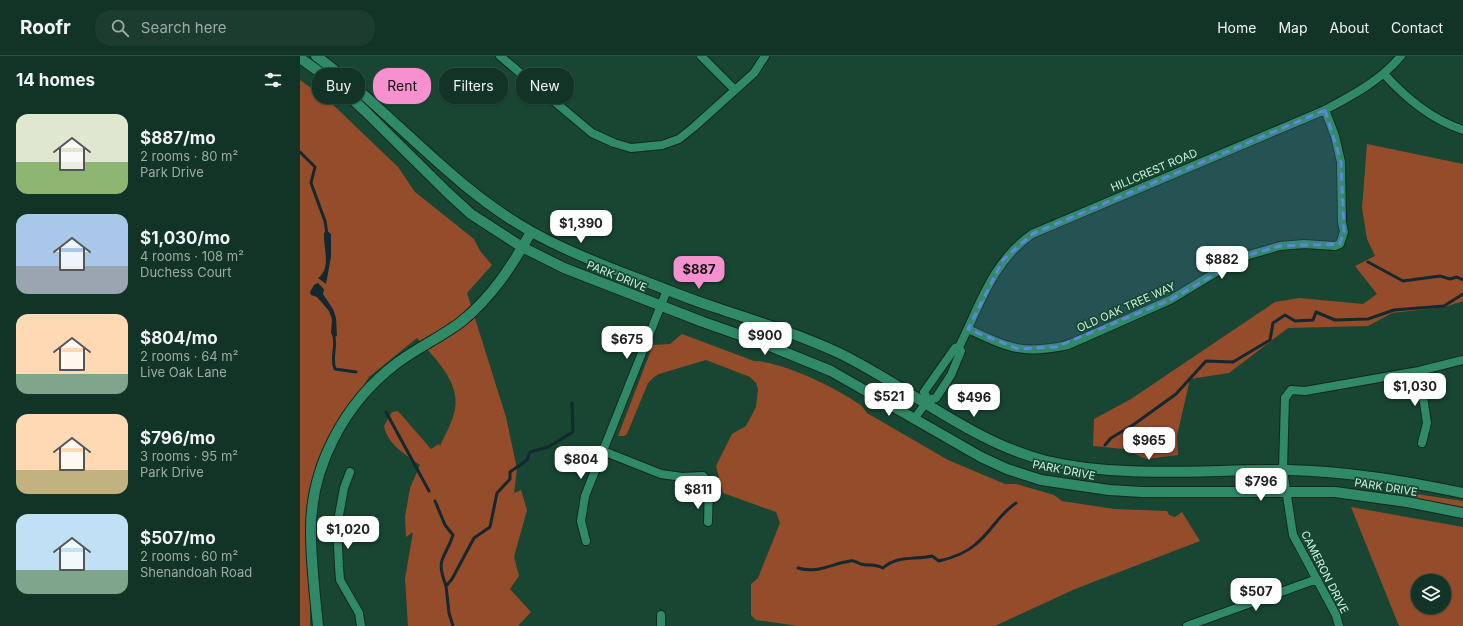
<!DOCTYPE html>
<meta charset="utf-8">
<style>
body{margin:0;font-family:Inter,sans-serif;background:#1b3c2e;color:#f1f3f6;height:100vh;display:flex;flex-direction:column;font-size:15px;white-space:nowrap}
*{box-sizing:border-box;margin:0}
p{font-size:13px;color:#9caaa7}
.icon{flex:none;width:22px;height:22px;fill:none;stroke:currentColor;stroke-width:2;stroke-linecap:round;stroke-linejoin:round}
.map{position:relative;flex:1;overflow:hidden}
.panel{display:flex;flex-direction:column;background:#123426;width:300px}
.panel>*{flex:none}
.top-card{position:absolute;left:12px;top:12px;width:380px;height:36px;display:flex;gap:8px}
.fabs{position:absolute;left:1111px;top:518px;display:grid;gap:8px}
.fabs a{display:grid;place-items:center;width:40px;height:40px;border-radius:50%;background:#123426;box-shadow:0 1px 3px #0004,0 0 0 1px #314f43;font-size:20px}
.price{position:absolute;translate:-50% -34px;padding:0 9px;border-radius:8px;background:#fff;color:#222;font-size:13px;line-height:26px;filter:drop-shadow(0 1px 2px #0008)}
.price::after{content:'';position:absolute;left:50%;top:24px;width:12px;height:9px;margin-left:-6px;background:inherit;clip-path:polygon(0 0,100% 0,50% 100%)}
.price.selected{background:#f790cf;color:#111}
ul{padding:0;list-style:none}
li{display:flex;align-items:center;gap:12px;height:100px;padding:0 16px}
li span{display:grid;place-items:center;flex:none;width:112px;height:80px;border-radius:12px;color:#555}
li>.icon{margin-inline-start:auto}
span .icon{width:48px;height:48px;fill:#fffc;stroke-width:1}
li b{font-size:17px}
h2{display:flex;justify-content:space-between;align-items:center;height:48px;padding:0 16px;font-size:17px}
.pill{padding:0 14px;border-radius:16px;background:#123426;box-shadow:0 1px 3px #0004,0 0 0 1px #314f43;font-size:14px;line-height:36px}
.pill.selected{background:#f790cf;color:#111}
header{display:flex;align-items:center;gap:24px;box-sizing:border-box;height:56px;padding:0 20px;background:#123426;border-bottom:1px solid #314f43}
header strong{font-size:19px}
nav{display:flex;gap:22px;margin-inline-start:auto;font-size:14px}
.search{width:280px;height:36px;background:#1b3c2e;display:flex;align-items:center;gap:10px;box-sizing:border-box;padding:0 14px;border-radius:16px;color:#9caaa7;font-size:15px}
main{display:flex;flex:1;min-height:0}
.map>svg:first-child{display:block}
.green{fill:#954c2b;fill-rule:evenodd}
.water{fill:#14282f}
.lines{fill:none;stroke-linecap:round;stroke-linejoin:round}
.stream{stroke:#14282f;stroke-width:3}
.minor-casing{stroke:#0e291e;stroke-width:10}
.tertiary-casing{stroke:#0e291e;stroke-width:12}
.minor{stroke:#318a67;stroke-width:8}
.tertiary{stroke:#318a67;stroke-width:10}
.marked{fill:#5a88db;fill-opacity:0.2;stroke:#5a88db;stroke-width:3;stroke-dasharray:8 5;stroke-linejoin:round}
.labels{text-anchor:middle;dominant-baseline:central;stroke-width:3.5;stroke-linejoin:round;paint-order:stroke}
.street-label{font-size:11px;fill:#ccf5e1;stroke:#184633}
</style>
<header>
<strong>Roofr</strong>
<div class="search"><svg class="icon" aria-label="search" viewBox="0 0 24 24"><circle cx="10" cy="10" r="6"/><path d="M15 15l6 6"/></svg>Search here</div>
<nav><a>Home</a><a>Map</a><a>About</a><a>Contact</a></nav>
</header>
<main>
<section class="panel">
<h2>14 homes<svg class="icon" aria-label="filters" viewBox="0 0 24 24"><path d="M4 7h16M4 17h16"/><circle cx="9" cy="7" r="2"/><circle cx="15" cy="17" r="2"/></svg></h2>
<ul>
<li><span style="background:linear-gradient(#dfe7d0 60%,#8fb573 0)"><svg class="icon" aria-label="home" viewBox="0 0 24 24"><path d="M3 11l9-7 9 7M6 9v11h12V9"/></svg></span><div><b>$887/mo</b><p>2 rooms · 80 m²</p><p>Park Drive</p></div></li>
<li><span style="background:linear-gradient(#a9c7e8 65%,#9aa5b1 0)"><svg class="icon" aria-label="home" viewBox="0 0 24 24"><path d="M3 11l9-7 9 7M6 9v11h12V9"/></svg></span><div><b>$1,030/mo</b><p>4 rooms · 108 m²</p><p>Duchess Court</p></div></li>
<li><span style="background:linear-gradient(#ffd9b3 75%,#7fa58c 0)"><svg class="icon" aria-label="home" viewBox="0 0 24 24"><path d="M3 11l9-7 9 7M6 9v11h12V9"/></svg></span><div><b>$804/mo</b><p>2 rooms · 64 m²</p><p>Live Oak Lane</p></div></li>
<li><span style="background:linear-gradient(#ffd9b3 70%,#c2b280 0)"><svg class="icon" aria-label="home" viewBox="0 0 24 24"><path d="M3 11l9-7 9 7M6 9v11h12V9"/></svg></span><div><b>$796/mo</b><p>3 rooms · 95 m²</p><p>Park Drive</p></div></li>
<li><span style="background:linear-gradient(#bfe0f5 70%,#7fa58c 0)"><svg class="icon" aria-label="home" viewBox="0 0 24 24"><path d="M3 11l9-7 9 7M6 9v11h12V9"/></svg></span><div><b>$507/mo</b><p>2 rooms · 60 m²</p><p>Shenandoah Road</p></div></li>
</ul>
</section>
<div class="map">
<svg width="1163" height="570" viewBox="0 0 1163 570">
<rect width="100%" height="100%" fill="#184633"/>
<!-- green -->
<path class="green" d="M0 24 29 45 98 111 115 136 174 183 180 195 192 209 167 237 206 361 217 413 214 437 221 434 227 454 214 501 219 520 210 533 231 556 218 570H108L105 523 113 476 106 481 105 461 110 432 120 409C105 398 88 389 84 370L92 356 98 355 131 393 139 388 140 390C145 379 153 365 155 353 160 324 133 301 117 282L69 321 35 374 11 445 10 570H0Z
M1067 88 1163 108V245L1145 251 1092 257 1068 270 988 272 929 317 890 323 877 380 878 399 846 403 824 393 793 390 794 363 831 343 975 246 999 242 1063 248 1077 238 1055 210 1075 200 1067 183 1062 152Z
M382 278 454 305C481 305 537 332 559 348 563 350 564 354 567 357L648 404 705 428H716L754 439 762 445 814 453 867 455 869 459 875 461 882 456 900 485 775 533 695 570H498L456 564 451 559V528L458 522 480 467 476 456 423 437 416 410 432 378 446 370 456 351 458 333 456 327 450 321 406 304 359 318 354 321 348 327 327 378 324 380H318L353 289 370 288Z
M1116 438 1163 445V451L1115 443Z
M1051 451 1163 471V570H1099ZM1118 525H1144V551H1118Z"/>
<!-- water -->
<path class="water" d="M27 175 31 178V201L26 228 18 222C32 212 23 192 24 177Z
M18 227 24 233 23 238 33 253 36 262 37 280 34 281 31 277 32 263 29 255 17 241 11 239 10 236 14 229Z"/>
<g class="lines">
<!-- stream -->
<path class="stream" d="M0 96 15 111 11 127 25 165 27 178
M1068 206 1103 225 1140 220 1150 223 1157 221 1163 224
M33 277C38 289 30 302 35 313L56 316
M86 356 129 435
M805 389 811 382 833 369 876 338 906 305 933 306 970 284 973 267 985 259 995 265 1013 264 1016 256 1035 264 1068 263 1094 254 1144 250 1163 238
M135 445 145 469 153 479C145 504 135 501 146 530
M498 512C517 518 531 508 550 505 554 504 558 507 561 508 569 510 575 508 583 512 597 499 615 504 632 500L639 505C652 502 666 497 676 488 692 475 698 459 716 447
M153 570 149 557 146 530 152 523 174 482 190 471 197 437 210 423V416L227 404 230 396 248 391 273 376 272 347"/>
<defs>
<path id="minor" d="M200 0 292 77 314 87 331 92 362 89 379 83 394 71 454 17 465 0
M401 0 435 34
M1084 18C1107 43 1131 63 1163 74
M668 273C709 292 722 299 768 289L870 244 923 212 949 199 980 190 1004 188 1035 190 1040 188 1044 176 1042 166 1041 106 1035 80 1025 54
M1119 315 1127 367 1122 387
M628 344 624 336 655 292 659 291C680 249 692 206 732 178L1025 54C1053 39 1080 25 1101 0
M614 363 628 344 636 342 651 319 661 295 659 291
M303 395 361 418 382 421 403 420 407 424 409 429 408 466
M50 416 44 432 37 470 39 511 40 524 59 557 61 570
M286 485 281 465 285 440 367 234
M361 559V570
M887 570 1017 523
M1039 570 1036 559 993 479 983 414 985 342 991 334 1005 335 1119 315 1163 304"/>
<path id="tertiary" d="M16 0C91 55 151 131 232 176 264 194 297 207 331 220 358 230 386 242 414 251 456 265 498 278 539 297 607 330 673 387 747 405 825 423 907 413 987 414 1047 415 1104 425 1163 437
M0 2 36 28 65 55 148 137 171 158 222 191 264 212 403 266 460 286 531 315 681 401 707 413 741 424 809 434 842 436H1035L1107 446 1163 457
M18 570C15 539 11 508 11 476 10 411 45 346 97 307 117 292 141 281 161 266 192 241 212 210 231 176"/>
</defs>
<!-- minor casing -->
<use href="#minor" class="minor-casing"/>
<!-- tertiary casing -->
<use href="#tertiary" class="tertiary-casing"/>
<!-- minor -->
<use href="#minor" class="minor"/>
<!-- tertiary -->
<use href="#tertiary" class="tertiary"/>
</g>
<!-- marked area -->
<path class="marked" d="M1025 54 1041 106 1044 176 1040 188 980 190 949 199 870 244 756 291 718 293 668 273 703 204 732 178Z"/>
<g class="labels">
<!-- street labels -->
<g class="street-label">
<text transform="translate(854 114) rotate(-23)">HILLCREST ROAD</text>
<text transform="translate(317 220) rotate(22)">PARK DRIVE</text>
<text transform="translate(826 251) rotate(-24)">OLD OAK TREE WAY</text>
<text transform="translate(764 414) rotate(11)">PARK DRIVE</text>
<text transform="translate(1086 431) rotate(9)">PARK DRIVE</text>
<text transform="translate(1025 516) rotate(63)">CAMERON DRIVE</text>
</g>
</g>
</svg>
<div class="fabs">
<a><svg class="icon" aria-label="layers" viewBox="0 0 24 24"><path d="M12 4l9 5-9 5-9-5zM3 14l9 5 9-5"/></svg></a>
</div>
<b class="price" style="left:281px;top:188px">$1,390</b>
<b class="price" style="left:922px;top:224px">$882</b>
<b class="price selected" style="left:399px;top:234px">$887</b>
<b class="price" style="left:465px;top:300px">$900</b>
<b class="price" style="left:327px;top:304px">$675</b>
<b class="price" style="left:1115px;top:351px">$1,030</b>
<b class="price" style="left:589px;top:361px">$521</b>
<b class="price" style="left:674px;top:362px">$496</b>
<b class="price" style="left:849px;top:405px">$965</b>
<b class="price" style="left:281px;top:424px">$804</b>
<b class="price" style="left:961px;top:446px">$796</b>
<b class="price" style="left:398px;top:454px">$811</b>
<b class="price" style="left:48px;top:494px">$1,020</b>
<b class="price" style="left:956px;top:556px">$507</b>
<div class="top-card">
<a class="pill">Buy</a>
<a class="pill selected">Rent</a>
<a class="pill">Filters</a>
<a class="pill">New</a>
</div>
</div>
</main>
